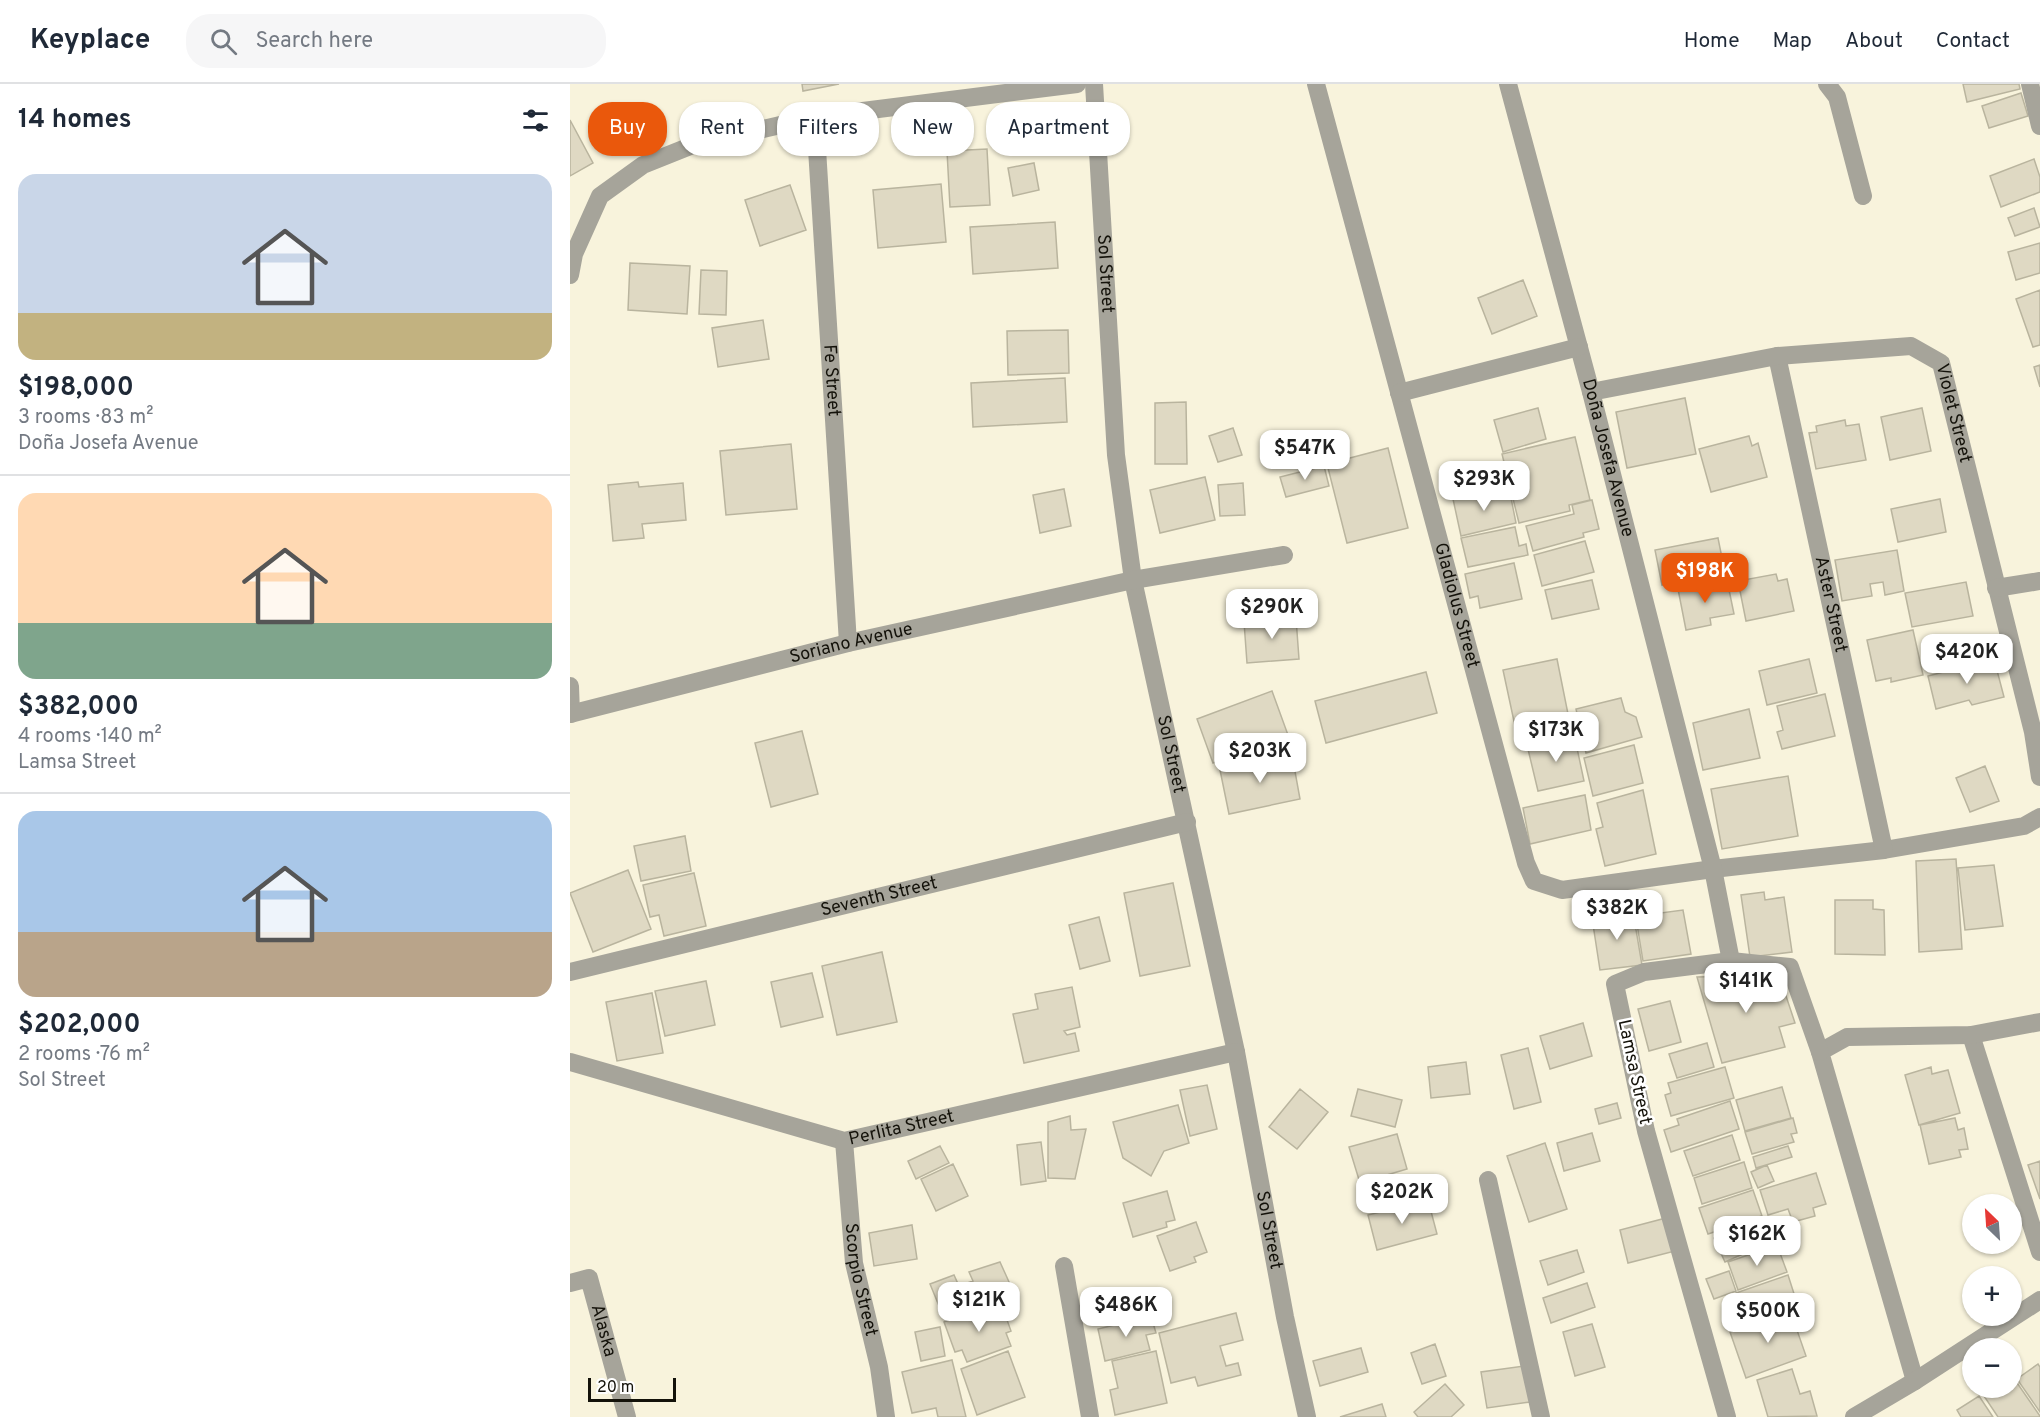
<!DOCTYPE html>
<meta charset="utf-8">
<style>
body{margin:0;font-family:Overpass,sans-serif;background:#f6f6f7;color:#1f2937;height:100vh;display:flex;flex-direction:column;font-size:22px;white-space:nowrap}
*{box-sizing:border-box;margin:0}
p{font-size:20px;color:#747a83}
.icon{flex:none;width:33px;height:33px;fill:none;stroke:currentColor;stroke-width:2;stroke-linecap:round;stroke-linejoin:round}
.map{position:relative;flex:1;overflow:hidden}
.details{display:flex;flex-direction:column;background:#fff;width:570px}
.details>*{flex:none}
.banner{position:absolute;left:18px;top:18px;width:570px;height:54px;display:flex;gap:12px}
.needle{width:39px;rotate:335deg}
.buttons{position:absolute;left:1392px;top:1110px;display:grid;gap:12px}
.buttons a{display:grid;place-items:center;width:60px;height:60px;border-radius:50%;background:#fff;box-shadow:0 2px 4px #0004;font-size:30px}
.scale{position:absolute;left:18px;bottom:15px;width:88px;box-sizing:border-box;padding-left:6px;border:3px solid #14120a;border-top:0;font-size:16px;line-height:21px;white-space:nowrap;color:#14120a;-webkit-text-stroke:4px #fff;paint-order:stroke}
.price{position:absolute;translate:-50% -51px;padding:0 14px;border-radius:12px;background:#fff;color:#222;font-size:20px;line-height:39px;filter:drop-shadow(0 2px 3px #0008)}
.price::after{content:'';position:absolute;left:50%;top:36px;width:18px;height:14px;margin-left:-9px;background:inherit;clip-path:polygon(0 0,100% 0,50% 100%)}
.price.current{background:#ea580c;color:#fff}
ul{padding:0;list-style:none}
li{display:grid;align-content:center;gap:12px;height:318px;padding:0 18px}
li+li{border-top:2px solid #e0e1e3}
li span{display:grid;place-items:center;height:186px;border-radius:18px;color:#555}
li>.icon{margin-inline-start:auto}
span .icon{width:108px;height:108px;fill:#fffc;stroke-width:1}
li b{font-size:26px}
h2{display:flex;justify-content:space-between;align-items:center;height:72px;padding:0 18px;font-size:26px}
.pill{padding:0 21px;border-radius:24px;background:#fff;box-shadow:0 2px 4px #0004;font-size:21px;line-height:54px}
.pill.current{background:#ea580c;color:#fff}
header{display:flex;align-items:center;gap:36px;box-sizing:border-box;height:84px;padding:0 30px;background:#fff;border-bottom:2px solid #e0e1e3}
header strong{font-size:28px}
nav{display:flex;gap:33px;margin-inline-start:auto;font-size:21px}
.search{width:420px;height:54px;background:#f6f6f7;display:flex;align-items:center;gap:15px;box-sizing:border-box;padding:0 21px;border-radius:24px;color:#747a83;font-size:22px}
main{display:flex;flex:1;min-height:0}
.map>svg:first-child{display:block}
.building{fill:#dfd9c3;stroke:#b9b49e;stroke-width:1.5}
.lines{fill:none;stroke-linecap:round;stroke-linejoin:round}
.minor{stroke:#a6a49a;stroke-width:18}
.labels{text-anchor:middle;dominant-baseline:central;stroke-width:5;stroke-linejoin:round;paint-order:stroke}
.street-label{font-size:18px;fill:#14120a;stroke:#fff}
</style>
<header>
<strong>Keyplace</strong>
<div class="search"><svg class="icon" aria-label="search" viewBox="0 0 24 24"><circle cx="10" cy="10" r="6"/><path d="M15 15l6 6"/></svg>Search here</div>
<nav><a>Home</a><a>Map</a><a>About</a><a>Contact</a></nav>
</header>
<main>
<section class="details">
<h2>14 homes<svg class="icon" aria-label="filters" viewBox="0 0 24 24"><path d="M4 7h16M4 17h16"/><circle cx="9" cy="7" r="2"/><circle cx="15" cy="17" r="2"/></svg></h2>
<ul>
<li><span style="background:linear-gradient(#c9d6e8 75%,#c2b280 0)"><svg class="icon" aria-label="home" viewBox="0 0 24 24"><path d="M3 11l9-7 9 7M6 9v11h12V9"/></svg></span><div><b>$198,000</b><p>3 rooms · 83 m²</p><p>Doña Josefa Avenue</p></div></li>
<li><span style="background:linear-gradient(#ffd9b3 70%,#7fa58c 0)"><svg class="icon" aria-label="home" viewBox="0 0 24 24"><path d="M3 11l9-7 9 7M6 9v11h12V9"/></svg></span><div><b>$382,000</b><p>4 rooms · 140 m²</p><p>Lamsa Street</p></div></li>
<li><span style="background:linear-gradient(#a9c7e8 65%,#b9a48a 0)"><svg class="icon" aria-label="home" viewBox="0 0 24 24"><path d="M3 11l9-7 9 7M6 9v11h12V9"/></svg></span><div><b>$202,000</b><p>2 rooms · 76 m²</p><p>Sol Street</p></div></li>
</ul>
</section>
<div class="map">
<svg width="1470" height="1333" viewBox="0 0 1470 1333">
<rect width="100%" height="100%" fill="#f8f3dc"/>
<!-- building -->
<path class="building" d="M232 0H269L233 7Z
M1393 0H1449L1450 5 1397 18Z
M1451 9 1458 32 1419 44 1412 22Z
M0 36 23 79 0 92Z
M417 65 420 121 380 123 377 67Z
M1464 75 1470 93V108L1431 123 1420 92Z
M464 79 469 106 443 112 438 84Z
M371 100 376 158 308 164 303 106Z
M220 101 236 146 190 162 175 116Z
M1464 124 1470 143 1445 152 1438 134Z
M485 138 488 184 403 190 400 143Z
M1470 159V189L1446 196 1438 168Z
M60 179 120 182 117 230 58 226Z
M131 186 157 187 156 231 129 230Z
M953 196 967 232 922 250 908 214Z
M1470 206V261L1463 263 1446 215Z
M193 236 199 275 148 283 142 244Z
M498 246 499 289 438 291 437 247Z
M1470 281V303L1464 283Z
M495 294 497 338 403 343 401 299Z
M1115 314 1126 370 1057 384 1046 328Z
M616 318 617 380H585V319Z
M968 324 976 355 933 368 924 336Z
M1352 324 1361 367 1320 376 1311 333Z
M1275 336 1276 342 1289 340 1296 376 1246 385 1239 349 1247 348 1246 342Z
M663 344 672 371 648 378 639 352Z
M1179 352 1182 362 1188 359 1197 393 1141 408 1129 365Z
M1005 353 1020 416 999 421 1000 427 949 439 932 370Z
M221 360 227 425 156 431 150 367Z
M818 364 838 444 777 459 757 380Z
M754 382 759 402 716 413 710 393Z
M635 393 645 436 590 449 580 406Z
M68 398 69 403 113 399 116 436 72 440 74 454 43 457 38 401Z
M673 399 675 431 650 432 648 401Z
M939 404 946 439 891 452 883 415Z
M494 405 501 442 470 449 463 411Z
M1370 415 1376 448 1328 458 1321 425Z
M1022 416 1029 445 1013 449 1014 453 963 467 956 442 1004 430 1002 421Z
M945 443 949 462 956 460 958 471 898 483 891 454Z
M1148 454 1155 489 1092 501 1085 466Z
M1015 457 1024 488 972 502 964 471Z
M1327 466 1334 507 1315 511 1313 498 1300 500 1302 512 1272 517 1265 476Z
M944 479 952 515 910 524 908 512 900 514 895 490Z
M1206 490 1208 497 1217 495 1224 527 1176 537 1168 497Z
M1022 496 1029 525 982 535 975 506Z
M1157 496 1164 530 1140 534 1141 541 1116 546 1108 505Z
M1396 498 1403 532 1342 543 1335 509Z
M726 534 729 575 677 579 674 538Z
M1343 546 1353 591 1321 598V594L1306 597 1297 556Z
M987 575 1001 645 948 656 933 586Z
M1239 575 1247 609 1197 621 1189 587Z
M1424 575 1434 613 1402 621 1399 616 1366 625 1358 592Z
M856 588 867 629 756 659 745 617Z
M702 607 718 651 643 679 627 635Z
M1255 610 1265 652 1212 665 1207 648 1213 646 1207 622Z
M1051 614 1055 628 1066 633 1072 653 1016 669 1006 625Z
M1179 625 1190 674 1133 686 1123 639Z
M232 647 248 710 201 723 185 659Z
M1004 650 1014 697 968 707 957 661Z
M1064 661 1073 699 1023 712 1014 674Z
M722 671 730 715 659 730 650 686Z
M1415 682 1429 717 1400 728 1386 694Z
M1218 692 1228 752 1152 765 1141 705Z
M1073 706 1086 770 1035 782 1026 745 1033 743 1027 719Z
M1015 711 1021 746 960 760 953 724Z
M115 752 121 787 71 797 64 762Z
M1386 775 1392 865 1349 868 1346 777Z
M1424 781 1433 842 1395 846 1388 784Z
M58 786 81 845 23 868 0 809Z
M124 789 136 842 94 852 89 831 80 833 73 801Z
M603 799 620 882 570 892 554 809Z
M1194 808 1195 816 1214 813 1222 868 1180 873 1171 811Z
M1265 816H1303V825L1314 826 1315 871 1265 870Z
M1091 824V829L1113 826 1121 870 1073 877 1065 828Z
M1063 828 1072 881 1030 886 1022 834Z
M529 833 540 877 510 885 499 841Z
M312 868 327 938 267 951 252 882Z
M242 889 253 933 211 943 201 898Z
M1209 891 1225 939 1209 943 1215 963 1152 979 1127 893Z
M136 897 145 941 95 952 85 907Z
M502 903 510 943 494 947 497 951 505 949 509 967 454 979 443 930 468 925 465 910Z
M82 909 93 969 47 977 36 918Z
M1100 917 1111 958 1079 967 1068 925Z
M1013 939 1022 972 980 985 970 952Z
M1137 959 1144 983 1107 994 1099 970Z
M958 964 971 1018 944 1025 931 971Z
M896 978 900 1010 861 1014 858 983Z
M1155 983 1164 1014 1101 1032 1095 1011 1101 1009 1098 999Z
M1361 983 1362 990 1378 986 1390 1029 1349 1041 1335 991Z
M637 1001 647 1045 620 1052 610 1006Z
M1212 1003 1221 1034 1175 1047 1166 1016Z
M730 1005 758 1028 727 1065 699 1043Z
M788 1005 832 1016 825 1043 781 1032Z
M1160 1017 1169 1045 1101 1068 1094 1046 1109 1041 1107 1035Z
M1047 1019 1051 1034 1029 1040 1025 1025Z
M608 1021 619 1059 594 1067 581 1092 553 1074 543 1038Z
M500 1032 501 1046 516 1045 505 1095 478 1094V1038Z
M1223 1034 1227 1049 1221 1050 1224 1058 1182 1070 1175 1048Z
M1385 1034 1388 1046 1394 1044 1398 1065 1389 1066 1391 1073 1359 1080 1350 1041Z
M1022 1049 1030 1077 994 1087 987 1059Z
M827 1050 837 1085 790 1099 779 1063Z
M1162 1051 1170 1076 1123 1092 1114 1067Z
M471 1058 476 1097 451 1101 447 1061Z
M975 1059 997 1125 959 1138 937 1072Z
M370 1062 379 1079 346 1095 338 1077Z
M1218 1062 1222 1073 1186 1084 1183 1073Z
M1470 1077V1115L1458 1081Z
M1174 1078 1182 1104 1132 1120 1124 1094Z
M383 1080 398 1112 366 1127 351 1095Z
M1197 1081 1204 1097 1188 1104 1181 1088Z
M1246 1089 1256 1120 1243 1124 1245 1132 1223 1138 1218 1125 1198 1131 1190 1106Z
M1183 1106 1192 1132 1138 1150 1129 1124Z
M597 1107 605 1136 596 1138 597 1143 563 1153 553 1119Z
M858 1116 867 1150 807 1166 798 1131Z
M1191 1132 1202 1157 1155 1178 1144 1154Z
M1096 1134 1105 1167 1058 1179 1050 1146Z
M626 1138 637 1168 624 1173 626 1178 600 1187 587 1152Z
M342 1141 347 1175 304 1182 299 1149Z
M1207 1161 1217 1188 1168 1206 1158 1178Z
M1007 1166 1014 1188 978 1201 970 1177Z
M430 1178 444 1209 374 1234 360 1200 384 1191 389 1202 403 1197 399 1188Z
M1159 1187 1166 1207 1144 1215 1136 1195Z
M1218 1191 1227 1219 1176 1237 1166 1209Z
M1017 1199 1025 1223 981 1239 973 1214Z
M432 1222 441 1247 436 1249 441 1262 397 1278 392 1266 385 1268 374 1238 409 1225 411 1229Z
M1220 1226 1236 1272 1176 1294 1160 1248Z
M666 1229 673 1256 650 1262 656 1282 668 1279 671 1291 628 1302 625 1293 601 1299 589 1249Z
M581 1232 586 1249 576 1251 580 1266 535 1277 528 1245Z
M1022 1240 1035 1283 1005 1292 993 1248Z
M370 1243 375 1272 351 1277 345 1248Z
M865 1260 876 1292 852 1300 841 1269Z
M791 1264 798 1288 750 1302 743 1277Z
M438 1267 455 1313 407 1331 391 1285Z
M586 1267 597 1319 545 1331 540 1306 548 1304 542 1277Z
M382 1276 396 1333H368L366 1324 342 1329 332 1288Z
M1468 1280 1470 1283V1328L1447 1295Z
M954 1282 960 1318 917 1324 911 1288Z
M1222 1285 1230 1310 1240 1307 1247 1332 1198 1333 1187 1296Z
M1443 1293 1470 1332V1333H1428L1414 1312 1427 1304H1442Z
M875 1300 894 1321 881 1333H848L844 1328Z
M1409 1312 1423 1333H1391L1387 1326Z
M812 1320 816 1333H770Z"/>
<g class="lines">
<!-- minor -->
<g class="minor">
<path id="s1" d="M524 0 546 371 563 496 666 968 715 1233 737 1333"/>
<path id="s2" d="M746 0 956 779 964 797 992 806 1143 785 1314 766 1454 742 1470 733"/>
<path id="s3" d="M938 0 1021 308 1143 785 1161 877"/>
<path d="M1257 0 1267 13 1293 112"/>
<path d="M1460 0 1470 42"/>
<path id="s4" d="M245 33 278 559"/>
<path d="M0 191 4 170 30 112 73 81 123 61 245 33 507 0"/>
<path id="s5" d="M1207 272 1314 766"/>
<path id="s6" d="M1021 308 1207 272 1341 262 1371 279 1463 648 1470 693"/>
<path d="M829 309 1009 263"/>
<path d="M1426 504 1470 497"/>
<path d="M0 602 1 630"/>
<path id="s7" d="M0 630 278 559 563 496 714 471"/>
<path id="s8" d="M0 888 617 738"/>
<path d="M1401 951 1470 1168"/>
<path id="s9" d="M0 978 274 1057 666 968"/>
<path id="s10" d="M274 1057 284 1179 309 1283 316 1333"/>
<path d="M918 1096 971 1333"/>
<path d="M494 1182 520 1333"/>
<path id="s11" d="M0 1199 19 1194 57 1333"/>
<path d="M1345 1297 1250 968 1277 953 1401 951 1470 938"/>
<path d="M1157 1333 1076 1047 1045 900 1074 888 1161 877 1220 883 1250 968"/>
<path d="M1284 1333 1345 1297 1470 1216"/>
</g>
</g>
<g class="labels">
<!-- street labels -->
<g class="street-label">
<text stroke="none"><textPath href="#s1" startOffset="190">Sol Street</textPath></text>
<text stroke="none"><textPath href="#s4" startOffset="264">Fe Street</textPath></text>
<text stroke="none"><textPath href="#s6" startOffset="410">Violet Street</textPath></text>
<text stroke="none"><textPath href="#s3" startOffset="387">Doña Josefa Avenue</textPath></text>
<text stroke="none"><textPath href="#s5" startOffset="254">Aster Street</textPath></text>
<text stroke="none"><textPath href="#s2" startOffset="540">Gladiolus Street</textPath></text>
<text stroke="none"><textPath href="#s7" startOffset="290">Soriano Avenue</textPath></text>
<text stroke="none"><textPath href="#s1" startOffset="676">Sol Street</textPath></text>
<text stroke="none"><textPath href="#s8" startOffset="318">Seventh Street</textPath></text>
<text transform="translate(1064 988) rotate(78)">Lamsa Street</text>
<text stroke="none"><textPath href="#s9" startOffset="344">Perlita Street</textPath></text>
<text stroke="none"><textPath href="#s1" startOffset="1162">Sol Street</textPath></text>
<text stroke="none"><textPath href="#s10" startOffset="140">Scorpio Street</textPath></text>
<text stroke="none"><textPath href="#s11" startOffset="74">Alaska</textPath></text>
</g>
</g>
</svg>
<div class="buttons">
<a><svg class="needle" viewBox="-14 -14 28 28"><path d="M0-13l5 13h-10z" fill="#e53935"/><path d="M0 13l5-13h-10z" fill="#747a83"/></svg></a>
<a>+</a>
<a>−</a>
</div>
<div class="scale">20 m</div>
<b class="price" style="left:735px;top:397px">$547K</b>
<b class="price" style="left:914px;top:428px">$293K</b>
<b class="price current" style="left:1135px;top:520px">$198K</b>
<b class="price" style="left:702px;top:556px">$290K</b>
<b class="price" style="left:1397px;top:601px">$420K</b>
<b class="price" style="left:986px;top:679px">$173K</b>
<b class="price" style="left:690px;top:700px">$203K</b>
<b class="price" style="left:1047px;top:857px">$382K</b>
<b class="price" style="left:1176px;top:930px">$141K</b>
<b class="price" style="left:832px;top:1141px">$202K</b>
<b class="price" style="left:1187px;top:1183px">$162K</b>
<b class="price" style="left:409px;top:1249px">$121K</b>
<b class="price" style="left:556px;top:1254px">$486K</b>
<b class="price" style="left:1198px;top:1260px">$500K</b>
<div class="banner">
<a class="pill current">Buy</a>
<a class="pill">Rent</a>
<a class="pill">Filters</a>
<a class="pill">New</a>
<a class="pill">Apartment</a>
</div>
</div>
</main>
